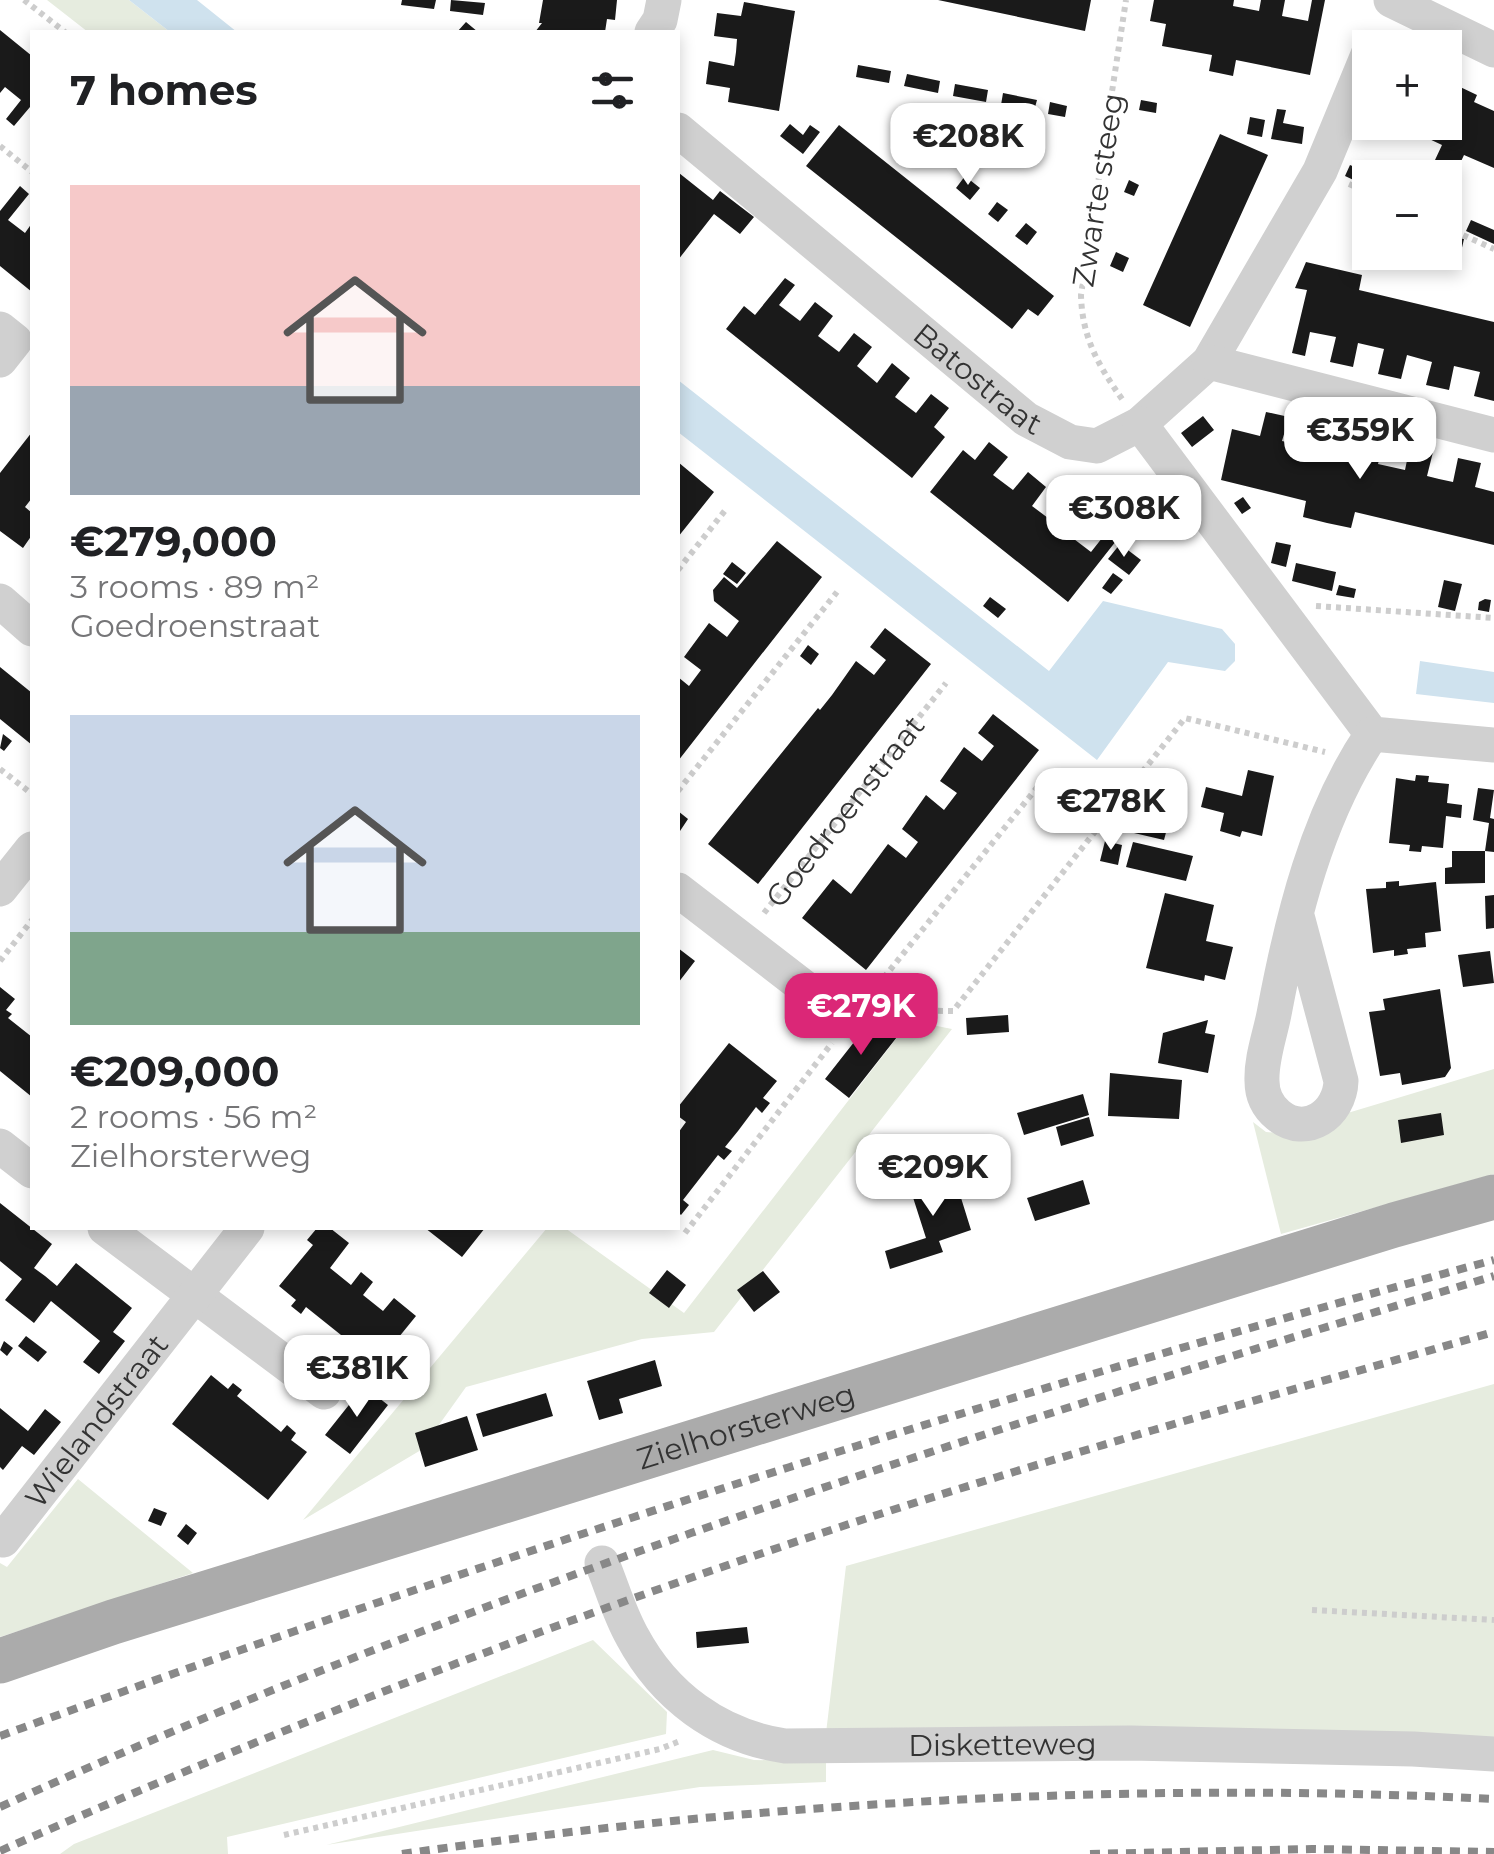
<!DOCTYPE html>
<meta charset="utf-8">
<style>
body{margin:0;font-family:Montserrat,sans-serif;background:#f6f6f6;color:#202124;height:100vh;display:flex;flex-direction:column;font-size:38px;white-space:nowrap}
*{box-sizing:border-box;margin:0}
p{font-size:32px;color:#757577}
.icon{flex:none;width:55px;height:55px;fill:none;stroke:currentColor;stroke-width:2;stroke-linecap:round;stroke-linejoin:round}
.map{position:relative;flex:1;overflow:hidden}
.sheet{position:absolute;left:30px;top:30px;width:650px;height:1200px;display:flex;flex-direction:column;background:#fff;border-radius:0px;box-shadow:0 5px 15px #0003}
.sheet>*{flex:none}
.fabs{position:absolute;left:1352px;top:30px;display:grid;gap:20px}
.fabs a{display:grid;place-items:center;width:110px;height:110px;border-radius:0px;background:#fff;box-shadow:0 5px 15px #0003;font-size:50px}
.price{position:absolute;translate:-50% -85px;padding:0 22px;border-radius:20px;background:#fff;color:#222;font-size:32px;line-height:65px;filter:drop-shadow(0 2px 5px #0008)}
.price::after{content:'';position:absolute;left:50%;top:60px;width:30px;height:22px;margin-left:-15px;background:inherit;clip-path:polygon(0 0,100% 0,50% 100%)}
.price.active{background:#db2777;color:#fff}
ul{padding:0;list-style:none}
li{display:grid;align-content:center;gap:20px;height:530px;padding:0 40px}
li span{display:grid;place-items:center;height:310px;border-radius:0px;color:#555}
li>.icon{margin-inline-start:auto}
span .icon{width:180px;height:180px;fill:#fffc;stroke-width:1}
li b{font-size:42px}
h2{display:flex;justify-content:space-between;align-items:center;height:120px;padding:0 40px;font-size:42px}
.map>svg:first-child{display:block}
.green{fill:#e6ecdf}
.water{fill:#cfe2ee}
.building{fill:#1a1a1a}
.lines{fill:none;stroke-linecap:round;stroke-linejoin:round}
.path{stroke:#cdcdcd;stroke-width:6;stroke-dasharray:5 5;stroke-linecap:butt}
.minor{stroke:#d0d0d0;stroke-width:35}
.major{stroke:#ababab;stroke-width:45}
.rail{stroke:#888;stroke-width:8;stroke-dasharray:10 8;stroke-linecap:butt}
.labels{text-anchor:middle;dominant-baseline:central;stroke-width:10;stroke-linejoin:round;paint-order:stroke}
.street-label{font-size:30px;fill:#333;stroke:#fff}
</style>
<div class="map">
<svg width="1494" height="1854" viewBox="0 0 1494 1854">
<rect width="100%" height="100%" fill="#fff"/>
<!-- green -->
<path class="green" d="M47 0H129L170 32H88Z
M917 1022 952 1029 714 1332 642 1339 466 1387 421 1450 303 1520 547 1228H565L684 1313 906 1026Z
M1494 1069V1174L1281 1234 1253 1122 1266 1132 1293 1134 1331 1118Z
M1494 1384V1747L826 1733 846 1566Z
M78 1479 193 1573 0 1637V1563L7 1567Z
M593 1640 667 1712 666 1734 227 1837 228 1854H60L74 1844Z
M713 1750 754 1760 826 1761V1782L700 1787 326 1845Z"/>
<!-- water -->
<path class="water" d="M129 0H197L237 32H170Z
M678 380 1049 671 1103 601 1222 629 1235 644V661L1225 671 1168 662 1097 760 678 432Z
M1420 661 1494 672V703L1416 694Z"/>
<!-- building -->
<path class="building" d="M402 0H436L434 9 401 5Z
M451 0 485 3 483 15 450 11Z
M543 0H617L615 20 607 19 605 32H535L542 23H539Z
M938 0H1091L1085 31Z
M1154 0H1234L1233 6 1259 11 1261 0H1285L1282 16 1308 21 1312 0H1325L1310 75 1236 60 1233 76 1209 71 1212 55 1162 46 1166 24 1150 21Z
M744 2 795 11 779 111 728 102 730 88 706 84 709 61 734 66 736 52 737 39 714 36 717 13 741 16Z
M466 22 478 32H457Z
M0 30 32 56V109L30 107 14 126 6 119 21 100 5 87 0 93Z
M858 65 891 71 889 83 856 77Z
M907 74 940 81 938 93 904 86Z
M955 84 988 90 986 102 953 96Z
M1456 85 1477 95 1474 102 1494 111V168L1464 155 1457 170 1435 160 1442 145 1393 122H1445V89L1453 93Z
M1003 93 1037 100 1034 111 1001 105Z
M1141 100 1157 103 1156 113 1139 110Z
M1050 102 1067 106 1065 117 1048 114Z
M1277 109 1286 110 1283 123 1304 127 1302 144 1271 139Z
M1250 117 1265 120 1262 137 1247 134Z
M790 124 803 135 810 125 820 132 803 154 780 136Z
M839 125 1054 296 1038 316 1028 309 1012 329 806 166Z
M1220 134 1268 155 1190 327 1143 305Z
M922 142 938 154 929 165 914 153Z
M1350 165 1366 172 1360 183 1345 176Z
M679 173 713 200 720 191 754 217 740 234 714 214 678 260Z
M965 176 980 188 970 200 956 188Z
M1129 180 1139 185 1134 196 1124 192Z
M20 186 29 194 8 220 25 233 32 223V292L0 266V211Z
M997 202 1008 210 998 222 988 214Z
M1445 208 1457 213 1452 224 1445 221Z
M1471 220 1494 230V244L1466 231Z
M1026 223 1037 232 1027 245 1015 236Z
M1448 235 1464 239 1461 252 1445 249Z
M1116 252 1129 258 1123 272 1110 266Z
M1306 262 1362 275 1359 290 1494 322V401L1474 396 1480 372 1454 366 1449 390 1426 385 1432 362 1407 355 1401 379 1378 374 1384 349 1358 343 1353 367 1330 362 1336 337 1310 332 1305 356 1292 353 1307 290 1295 288Z
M785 278 795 285 779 305 800 321 815 302 833 316 818 336 839 352 854 333 872 347 857 366 877 383 892 363 910 378 895 397 916 413 931 394 949 408 934 427 945 437 912 478 726 329 744 306 755 315Z
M1266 412 1289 417 1282 441 1308 447 1314 423 1336 429 1331 452 1343 456 1356 459 1362 435 1384 440 1378 464 1405 470 1410 446 1433 452 1427 476 1439 479 1453 482 1458 458 1481 463 1475 487 1494 492V545L1355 512 1351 528 1327 523 1303 517 1306 501 1221 480 1232 429 1260 436Z
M1203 416 1214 430 1192 447 1181 433Z
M32 432V498L25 507 32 513V535L23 548 0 531V473Z
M989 442 1008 457 993 475 1013 490 1028 472 1046 487 1032 506 1052 521 1067 503 1085 517 1070 536 1091 552 1106 533 1116 541 1068 602 930 492 963 450 975 460Z
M678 462 714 492 678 537Z
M1243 497 1251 508 1242 514 1234 503Z
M777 541 822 577 678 761V677L689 686 701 670 684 657 709 623 727 637 739 621 714 601 713 590 724 577 737 588Z
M1276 542 1291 545 1286 567 1271 563Z
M1120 544 1141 560 1129 575 1108 559Z
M732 562 746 573 737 584 723 574Z
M1296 563 1336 572 1332 591 1292 581Z
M1113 573 1123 580 1111 594 1102 588Z
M1444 580 1462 584 1455 611 1438 607Z
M1339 585 1356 589 1354 598 1336 595Z
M990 597 1006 609 998 618 983 606Z
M1485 599 1491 600 1489 612 1478 610 1479 602Z
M885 628 931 664 758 884 708 844 818 708 820 710 832 695 856 661 874 675 886 660 870 647Z
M808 645 819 654 811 665 800 656Z
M0 667 32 693V745L0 719Z
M993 714 1039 750 866 970 802 918 833 879 851 894 888 844 906 858 918 842 902 829 926 795 944 810 957 793 940 781 964 747 982 761 994 746 978 733Z
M3 734 12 741 4 751 0 748Z
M1248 770 1274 776 1262 836 1242 831 1240 837 1220 831 1224 813 1201 807 1206 787 1242 796Z
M1416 775 1429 776 1428 782 1449 784 1447 803 1462 805 1461 818 1446 816 1443 848 1422 846 1421 852 1409 851 1410 845 1389 843 1396 778 1415 781Z
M1478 788 1494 790 1490 818 1494 819V852L1485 851 1489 823 1473 820Z
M1141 802 1172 810 1164 840 1134 833 1137 819 1127 816 1131 803 1140 805Z
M678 811 688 819 678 834Z
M1105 841 1122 845 1118 865 1100 861Z
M1133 842 1193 856 1186 881 1126 867Z
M1452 851H1485V883L1445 884V868L1452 867Z
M1399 881V886L1436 882 1441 931 1425 933 1426 947 1407 949 1408 954 1394 956V950L1373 953 1366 889 1386 888V882Z
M1165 893 1214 905 1206 941 1233 947 1225 980 1205 975 1204 981 1146 968Z
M1494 895V928L1486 929 1485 896Z
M678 948 695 961 678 983Z
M1490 951 1494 983 1463 987 1458 955Z
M0 987 15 999 6 1010 12 1014 8 1018 32 1037V1097L0 1071Z
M1440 989 1451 1068 1445 1077 1402 1085 1400 1073 1380 1076 1369 1012 1385 1010 1383 999Z
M1008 1015 1009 1032 967 1035 966 1018Z
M873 1018 897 1037 849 1098 825 1079Z
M1208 1020 1205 1033 1215 1035 1208 1073 1158 1063 1163 1033Z
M729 1043 777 1081 763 1098 770 1103 762 1113 756 1107 738 1131 725 1147 732 1151 724 1160 718 1155 683 1200 689 1205 681 1215 678 1212V1133L686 1122 678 1116V1107Z
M1110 1073 1182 1080 1179 1119 1108 1116Z
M1083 1094 1089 1115 1024 1135 1017 1113Z
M1441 1113 1444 1135 1401 1143 1398 1120Z
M1089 1117 1094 1136 1061 1146 1056 1127Z
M953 1172 971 1230 939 1241 943 1252 890 1269 885 1251 926 1238 909 1185Z
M1083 1180 1090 1204 1035 1221 1027 1198Z
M0 1203 52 1244 34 1268 45 1276 57 1286 76 1263 132 1308 113 1332 125 1341 99 1374 83 1362 100 1341 51 1301 34 1323 5 1300 22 1279 0 1261Z
M317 1228H330L349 1243 330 1268 351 1285 361 1272 373 1282 363 1295 383 1311 394 1298 416 1316 377 1364 361 1351 356 1358 346 1349 351 1343 306 1307 301 1314 291 1306 296 1300 279 1286 313 1245 307 1240Z
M425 1228H485L462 1257Z
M667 1270 686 1285 669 1308 649 1293Z
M763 1271 780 1292 754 1312 737 1290Z
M26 1336 47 1352 38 1362 18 1346Z
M4 1341 13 1348 7 1356 0 1350Z
M655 1360 662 1386 619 1399 623 1413 599 1420 587 1381Z
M211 1375 228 1389 233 1383 242 1390 237 1396 281 1432 287 1425 296 1433 291 1440 307 1452 268 1500 172 1424Z
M364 1386 388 1405 350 1454 325 1435Z
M546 1393 553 1416 483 1437 476 1414Z
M0 1408 28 1431 45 1409 61 1422 34 1455 22 1446 3 1470 0 1467Z
M467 1416 478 1450 425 1467 415 1433Z
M154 1508 167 1513 161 1526 148 1521Z
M186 1524 197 1533 188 1545 177 1536Z
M747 1627 749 1643 697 1648 696 1632Z"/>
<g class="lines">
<!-- path -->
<g class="path">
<path d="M24 0 65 32"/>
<path d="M0 146 32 172"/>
<path d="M1349 184 1370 193"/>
<path d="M1445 227 1494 249"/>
<path d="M1122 399C1098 365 1082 337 1081 295L1126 0"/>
<path d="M678 570 727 508"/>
<path d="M1316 606 1494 618"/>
<path d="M0 769 32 794"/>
<path d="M678 791 837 592"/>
<path id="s1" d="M764 913 946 683"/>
<path d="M0 961 32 920"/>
<path d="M865 1001 1052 769"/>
<path d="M868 1010 953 1011 1185 718 1325 752"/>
<path d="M685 1233 832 1043"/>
<path d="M1312 1610 1494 1620"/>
<path d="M284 1835 660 1749 680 1741"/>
</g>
<!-- minor -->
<g class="minor">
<path d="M1391 0 1494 50"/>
<path d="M652 32 660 20 664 0"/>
<path id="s2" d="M678 130 1026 419 1070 442 1097 446 1140 424 1209 362 1320 171 1370 50"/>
<path d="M0 329 15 341 0 360"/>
<path d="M1209 362 1494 435"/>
<path d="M1140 424 1372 734 1494 745"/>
<path d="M0 601 32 629"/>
<path d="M0 889 32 849"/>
<path d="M678 890 835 1011"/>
<path d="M1297 916 1341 1081C1340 1114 1306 1138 1278 1115 1267 1106 1262 1095 1262 1081 1261 1059 1270 1035 1274 1014 1292 918 1317 815 1372 734"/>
<path d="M0 1146 32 1171"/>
<path d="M105 1228 324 1392"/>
<path id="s3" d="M0 1538 3 1540 247 1228"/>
<path id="s4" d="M602 1563C612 1587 619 1613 632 1636 664 1696 718 1736 785 1746L1130 1743 1413 1749 1494 1754"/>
</g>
<!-- major -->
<path class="major" id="s5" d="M0 1661 113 1622 1394 1225 1494 1197"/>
<!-- rail -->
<path class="rail" d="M0 1736C491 1557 989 1397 1494 1260
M0 1807C484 1587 986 1430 1494 1276
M0 1851C276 1729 559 1620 846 1525 1060 1455 1277 1394 1494 1332
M402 1854C764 1802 1128 1781 1494 1799
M1090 1854 1312 1849 1494 1852"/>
</g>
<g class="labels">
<!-- street labels -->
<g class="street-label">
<text transform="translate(1098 190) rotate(-81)">Zwarte steeg</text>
<text stroke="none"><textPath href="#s2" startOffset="390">Batostraat</textPath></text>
<text stroke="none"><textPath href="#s1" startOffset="130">Goedroenstraat</textPath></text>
<text stroke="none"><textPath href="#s3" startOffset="155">Wielandstraat</textPath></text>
<text stroke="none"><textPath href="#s5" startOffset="782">Zielhorsterweg</textPath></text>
<text stroke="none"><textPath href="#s4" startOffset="492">Disketteweg</textPath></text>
</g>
</g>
</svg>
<div class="fabs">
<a>+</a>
<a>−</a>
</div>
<b class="price" style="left:968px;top:188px">€208K</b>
<b class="price" style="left:1360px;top:482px">€359K</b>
<b class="price" style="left:1124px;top:560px">€308K</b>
<b class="price" style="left:1111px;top:853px">€278K</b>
<b class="price active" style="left:861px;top:1058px">€279K</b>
<b class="price" style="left:933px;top:1219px">€209K</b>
<b class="price" style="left:357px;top:1420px">€381K</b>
<section class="sheet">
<h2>7 homes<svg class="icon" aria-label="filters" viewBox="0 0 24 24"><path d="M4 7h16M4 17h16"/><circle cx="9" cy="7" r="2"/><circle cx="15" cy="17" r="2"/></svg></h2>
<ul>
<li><span style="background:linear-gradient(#f6c9c9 65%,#9aa5b1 0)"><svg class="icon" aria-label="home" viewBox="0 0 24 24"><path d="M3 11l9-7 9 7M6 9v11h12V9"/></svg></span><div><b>€279,000</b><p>3 rooms · 89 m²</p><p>Goedroenstraat</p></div></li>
<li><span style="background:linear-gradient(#c9d6e8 70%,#7fa58c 0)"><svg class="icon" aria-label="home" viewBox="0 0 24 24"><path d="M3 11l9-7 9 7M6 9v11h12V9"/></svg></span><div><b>€209,000</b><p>2 rooms · 56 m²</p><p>Zielhorsterweg</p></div></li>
</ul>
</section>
</div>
